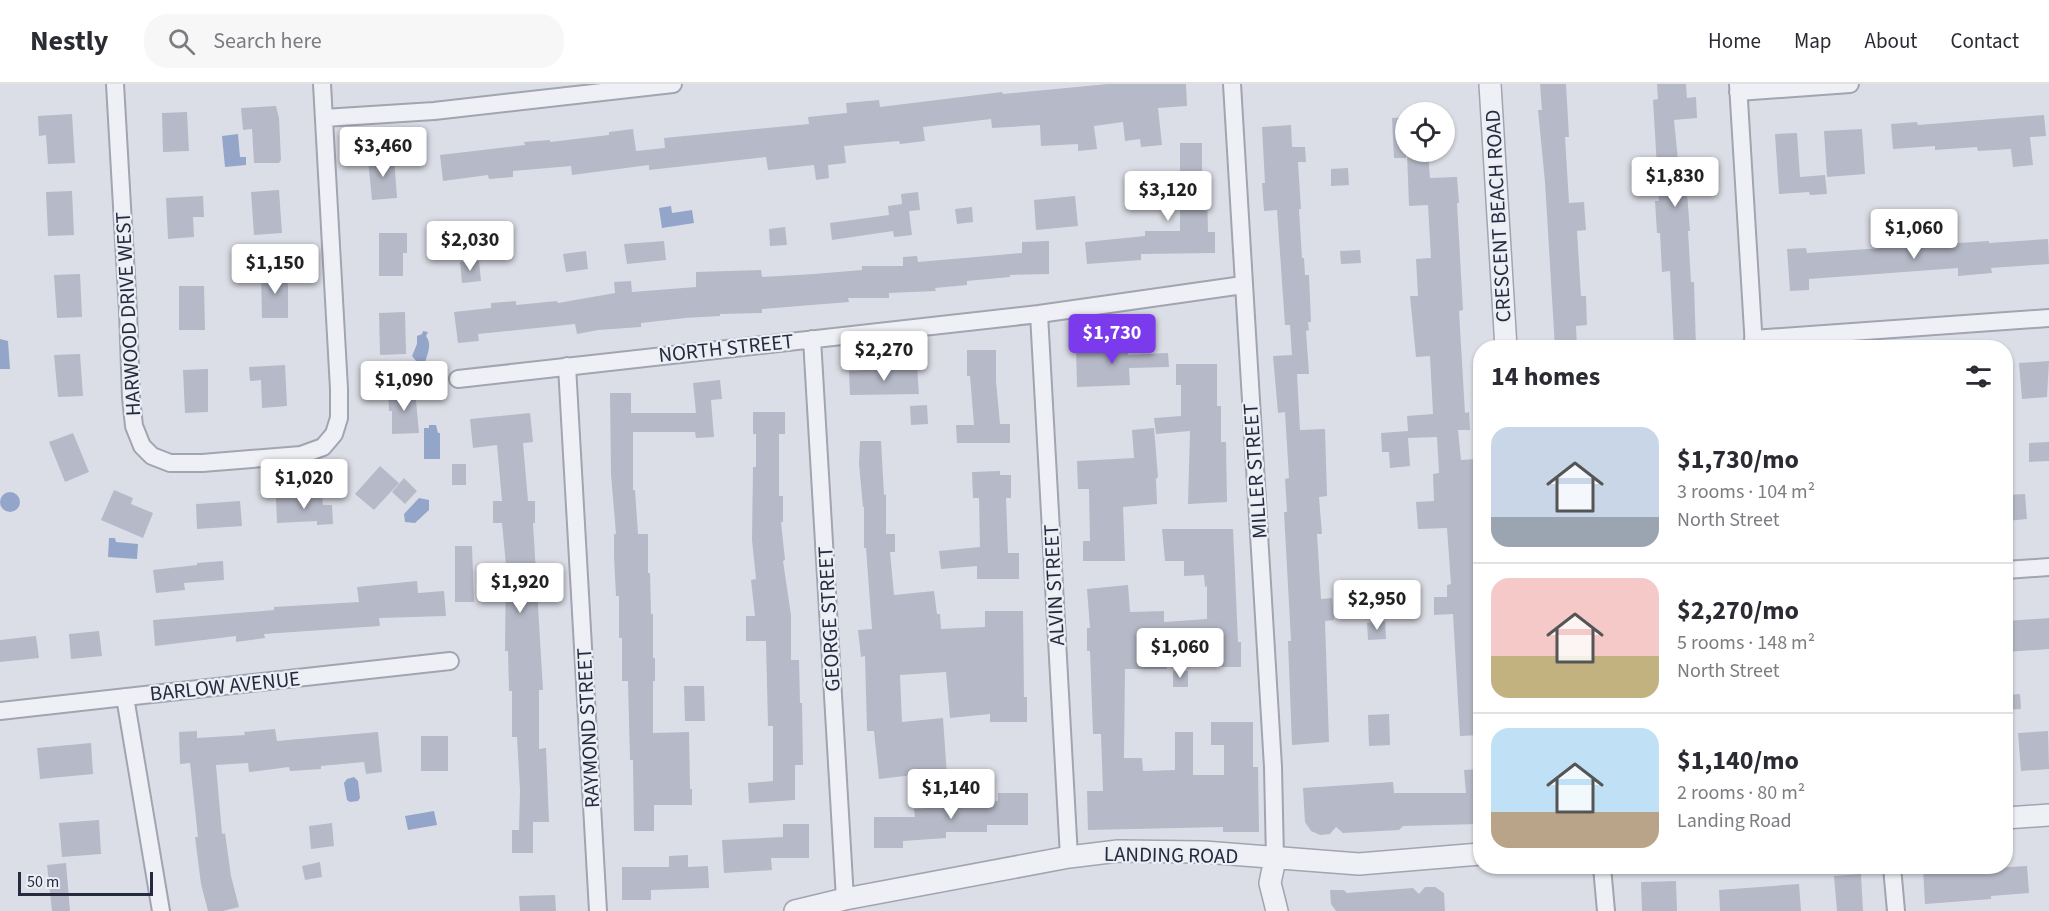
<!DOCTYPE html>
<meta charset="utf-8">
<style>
body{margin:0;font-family:"Source Sans 3",sans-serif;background:#f7f7f7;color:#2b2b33;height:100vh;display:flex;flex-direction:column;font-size:22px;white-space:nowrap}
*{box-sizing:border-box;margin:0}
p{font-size:20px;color:#7c7c81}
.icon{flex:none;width:33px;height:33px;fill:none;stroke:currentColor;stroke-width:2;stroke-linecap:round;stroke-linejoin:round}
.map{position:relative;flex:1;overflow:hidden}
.details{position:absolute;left:1473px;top:256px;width:540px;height:534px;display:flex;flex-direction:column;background:#fff;border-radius:24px;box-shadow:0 2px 4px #0004}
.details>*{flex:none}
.controls{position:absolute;left:1395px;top:18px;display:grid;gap:12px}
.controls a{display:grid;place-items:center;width:60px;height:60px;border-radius:50%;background:#fff;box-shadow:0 2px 4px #0004;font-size:30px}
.scale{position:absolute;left:18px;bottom:15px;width:135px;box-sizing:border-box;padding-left:6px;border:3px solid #252a3e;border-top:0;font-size:16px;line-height:21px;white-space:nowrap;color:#252a3e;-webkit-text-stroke:4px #ebeef5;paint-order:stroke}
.price{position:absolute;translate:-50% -51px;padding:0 14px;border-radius:6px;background:#fff;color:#222;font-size:20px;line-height:39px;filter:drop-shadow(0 2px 3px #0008)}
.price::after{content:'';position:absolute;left:50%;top:36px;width:18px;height:14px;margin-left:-9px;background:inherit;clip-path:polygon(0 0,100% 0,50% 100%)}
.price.active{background:#7c3aed;color:#fff}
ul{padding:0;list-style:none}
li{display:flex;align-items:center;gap:18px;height:150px;padding:0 18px}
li+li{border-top:2px solid #e1e1e2}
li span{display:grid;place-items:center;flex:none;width:168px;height:120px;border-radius:18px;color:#555}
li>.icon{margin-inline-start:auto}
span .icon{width:72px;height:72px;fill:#fffc;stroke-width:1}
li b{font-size:26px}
h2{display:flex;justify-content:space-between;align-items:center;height:72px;padding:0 18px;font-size:26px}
header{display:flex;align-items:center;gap:36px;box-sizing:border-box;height:84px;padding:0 30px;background:#fff;border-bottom:2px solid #e1e1e2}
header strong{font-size:28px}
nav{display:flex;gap:33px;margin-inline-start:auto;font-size:21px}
.search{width:420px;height:54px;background:#f7f7f7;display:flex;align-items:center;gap:15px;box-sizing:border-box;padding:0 21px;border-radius:24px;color:#7c7c81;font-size:22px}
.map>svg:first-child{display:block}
.water{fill:#94a5ca}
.building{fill:#b6b9c7}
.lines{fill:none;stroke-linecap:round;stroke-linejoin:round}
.minor-casing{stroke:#a1a4b1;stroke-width:20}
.tertiary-casing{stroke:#a1a4b1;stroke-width:24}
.minor{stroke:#eff0f5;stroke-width:16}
.tertiary{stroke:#eff0f5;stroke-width:21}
.labels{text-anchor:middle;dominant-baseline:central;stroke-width:4.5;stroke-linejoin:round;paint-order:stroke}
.street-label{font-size:21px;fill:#252a3e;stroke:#ebeef5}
</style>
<header>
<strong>Nestly</strong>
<div class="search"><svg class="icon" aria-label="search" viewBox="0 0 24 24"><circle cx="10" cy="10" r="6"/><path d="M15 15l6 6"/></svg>Search here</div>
<nav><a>Home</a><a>Map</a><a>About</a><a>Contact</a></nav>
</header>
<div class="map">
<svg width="2049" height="827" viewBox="0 0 2049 827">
<rect width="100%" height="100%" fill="#dcdee7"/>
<!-- water -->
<path class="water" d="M238 50 240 73H246V81L225 83 222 52Z
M671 122 672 129 692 126 694 139 662 144 659 124Z
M423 247 428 248 426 252C432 260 428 269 425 278H417L412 272 417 260V252L422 250Z
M0 255 8 257 10 285H0Z
M429 341H436L438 349H440V375H424V344H429Z
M0 418a10 10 0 1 1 20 0a10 10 0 1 1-20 0Z
M419 414 429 416V426L415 439 405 438 404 430Z
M109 454H115L116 458 138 460 137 475 108 473Z
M354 693 358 697 360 714 358 717 350 718 347 716 344 699 347 695Z
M434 727 437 741 408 746 405 732Z"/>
<!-- building -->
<path class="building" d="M1108 0H1186L1187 22 1158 24 1162 61 1141 63 1140 55 1125 57 1123 38 1094 42 1097 65 1078 67V60L1041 62 1040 41 992 44 991 35 923 43 925 57 900 60 899 57 844 62 846 79 828 81 829 94 816 96 814 81 768 86 766 73 649 86V81L572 91 571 82 513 87V93L489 95 488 91 443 97 440 71 525 61 524 58 550 56V58L609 51V48L633 45 636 67 665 64 664 54 809 40 808 33 847 29 846 19 879 16 880 23 1002 8 1003 10Z
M1540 0H1566L1569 53H1565L1569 119 1584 118 1586 146 1577 147 1581 212H1586L1587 241 1576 242 1577 264H1555L1545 98 1538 26H1542Z
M1657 0H1686L1687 14 1696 13 1697 34 1674 36 1678 76 1687 75 1689 96 1686 97 1690 147H1688L1691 198H1694L1696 264H1674L1670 187 1662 188 1660 149H1657L1655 117H1659L1653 16 1658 15Z
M276 22 279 34 281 76 279 79H254L252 45 243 46 241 24Z
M187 28 189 67 163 68 162 29Z
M72 30 75 79 48 80 46 51 39 52 38 32Z
M2044 31 2046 52 2030 53 2033 81 2013 83 2011 65 1978 67 1977 63 1935 66V62L1893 65 1891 40 1917 38 1918 41Z
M1406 33V74H1394L1392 34Z
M1291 41 1292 63H1305L1306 78H1298L1301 125H1299L1302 174H1304L1305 191H1309L1311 238H1308L1309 246 1306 247 1309 290H1297L1300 346 1325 345 1327 412 1319 413 1322 450H1317L1321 515 1332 514 1334 536 1325 537 1329 658 1292 661 1288 557H1291L1284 428H1287L1285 395 1289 394 1285 328 1278 329 1273 272 1292 271 1290 241H1285L1277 126 1264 127 1262 99H1265L1262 43Z
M1862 45 1865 90 1827 93 1824 47Z
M1797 49 1800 93 1825 91 1827 110 1810 111 1809 108 1779 110 1775 50Z
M1180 59H1202V106H1207L1208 148H1215V169L1141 170V176L1087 180 1085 158 1145 152V147H1180Z
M1407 68H1428L1430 94 1457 93 1459 119H1457L1463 226 1459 227 1465 329 1469 328 1470 346H1458L1461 376 1475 375 1479 414 1480 487 1474 488 1477 542H1480V651L1460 652 1453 530 1434 531V513H1447V501L1451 500 1447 444 1418 445 1416 418 1434 417 1433 390 1439 389 1437 353 1408 354 1410 382 1390 384 1389 368H1382L1381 349 1408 347 1407 332 1433 330 1430 272 1416 273 1410 212H1418L1416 175 1431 174 1428 121 1409 122Z
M394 73 397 114 372 116 368 75Z
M1348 84 1349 101 1331 102V85Z
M279 106 282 149 254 151 251 108Z
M72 107 74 151 48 152 46 108Z
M918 108 920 126 909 127 912 151 894 153 893 147 832 156 830 139 889 131 888 122 902 120 901 110Z
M203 112 204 133H193L194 153 168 155 166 114Z
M1075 112 1078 142 1036 146 1034 116Z
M972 123 973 138 957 140 955 125Z
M785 143 787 161 770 162 769 145Z
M379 149H407V169H403V192H379Z
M2048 155 2049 180 1991 184 1992 189 1958 192V184L1809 195V206L1790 207 1787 165 1806 164 1807 169 1989 157V159Z
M664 157 666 176 627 180 624 160Z
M1049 157V190L1010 191V193L967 197V201L935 204 936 207 889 209V214H848L849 218 762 225V229L720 230V232L685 234 641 239V243L598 246 577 250 575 240 478 250 479 257 458 259 454 228 491 224V219L516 217V221L557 217 558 219 615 209 614 198 631 197 632 208 696 203V188L761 186 762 193 814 190 862 186V182H903V173L917 172 918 178 1022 169V158Z
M1360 166 1361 179 1341 180 1340 167Z
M586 167 588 185 566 188 563 170Z
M479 177 481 197 462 199 460 178Z
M261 189H288V234H262Z
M80 190 82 233 57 234 54 191Z
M179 202H204L205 246H179Z
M405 228 406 270 380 271 379 229Z
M1128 260V271L1168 269 1169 283 1129 284 1130 301 1077 303 1076 262Z
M967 266H996V297L1000 340H1010V359H957L956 341H974L970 292H967Z
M80 270 83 312 58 313 54 271Z
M2049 277 2047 313 2022 315 2019 279Z
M1176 280H1217V322H1221V358H1226L1227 418 1188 420 1190 347 1156 350 1154 334 1181 332V301H1176Z
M285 281 287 322 262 324 261 296 250 297 249 283Z
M917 283 919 310 850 311 849 287Z
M208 285V328L185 329 183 286Z
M720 296 722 315 711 316 714 353 696 354 695 348H633V406H635L638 450H648V489H650L651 530H653V574H655V597H653V649L689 648 690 705H692V721H654V747H634L633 676H630L628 597H622V554H619V512H616L614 472V450H616L611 390 610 309H631V329H696L693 299Z
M388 306H415L419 349 392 350V327H389Z
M927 321 928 340 911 341 910 322Z
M753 328H785V350H779V412H783V438H781L785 476 783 477 791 531V576H799L800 619H802L803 681H795V716L749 719 748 699 773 697V642H768L766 557H746V532H755L751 496 756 495 752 456 753 383H756V350H753Z
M530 329 533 358 523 359 528 417H535V439H533L543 606H539V665L546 664 549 738H533V769H512V746H519L520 706 517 653H512V607H509L508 567H505L506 481 502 439H493V417H502L497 361 473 364 470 335Z
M1154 344 1158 393 1156 395 1157 420 1123 423 1125 477H1083V457H1090L1089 405H1078L1077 377 1134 374 1132 346Z
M73 349 89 388 65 398 49 358Z
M860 357H881L884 411 886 410V450H895V468H890L894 511 934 507 937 530H940L941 545 985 543V527H1023L1024 613H1027V638H990V630L950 634 946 588 900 591 902 638 943 634 947 692 932 694 931 689 879 695 874 647H867L865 572 861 573 858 546 872 545 866 464H864V423H863L859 380Z
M2049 358V377L2029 378V359Z
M452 380H466V401H452Z
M380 382 399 399 374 426 355 410Z
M1000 387V391H1011V414H1006L1008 469H1019V495H977V482L941 485 939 467 980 463 979 414H973L972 388Z
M404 394 417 407 405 420 392 408Z
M114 406 133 414 131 420 153 429 143 454 101 436Z
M2025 410 2027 435 2006 437V411Z
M322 412 323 421H332L333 440 317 441V437L277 439 276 414Z
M240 417 242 442 197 445 196 420Z
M1162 445H1233L1238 558H1241V583H1199V552L1167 555V585H1125L1124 674H1142L1143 687 1175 686V648H1193V691H1224V661H1211V638H1253V683H1258L1259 748H1223V743L1088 746 1087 707H1103L1101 650H1093L1090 567H1087V544H1090L1087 505 1128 501 1130 528 1164 527V538L1207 535V502L1205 503 1204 491 1184 492V477H1165Z
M455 462H472L474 518H455Z
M223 477 224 496 184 499 185 506 156 509 153 486 197 481V479Z
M417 497 418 509 444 507 446 532 379 534 380 542 264 550 265 554 236 558V552L155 562 153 536 274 526V523L359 518 357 503Z
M2049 534V565L2006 568V537Z
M1385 537 1386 555 1368 556 1367 539Z
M99 547 102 572 71 575 69 550Z
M36 552 39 574 0 578V556Z
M1173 587H1188V603H1173Z
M684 602H704L705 637H685Z
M2020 610 2021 625 2006 626V611Z
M1389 630 1390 661 1369 662 1368 631Z
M275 645 277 657 378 648 382 688 366 690 364 678 321 682V685L290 687 289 683 249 688 248 679 216 681 222 750 225 749 231 792 239 823 223 827H208L201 800 195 753H198L190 679 180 680 179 648 197 647V654L245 651 244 648Z
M2048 647 2049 685 2021 687 2018 649Z
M421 652H448V687H421Z
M91 659 93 690 40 695 37 664Z
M1480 685V740L1403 742 1399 746 1343 749 1336 743 1330 750 1320 751 1311 747 1305 738 1303 704 1393 698 1394 709H1466L1464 686Z
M998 709H1028V741H987V748H946V754L903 757V764H874V733H915L914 725 957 722V717H998Z
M99 736 101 770 62 773 59 739Z
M332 739 334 762 311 765 309 742Z
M783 740H809V774H771L772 786 724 789 722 756 783 753Z
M688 771V783L708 782 709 804 651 806V816H622V783H669V772Z
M320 778 322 793 305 796 302 782Z
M66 779 70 827H52L47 781Z
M2027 782 2029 809 1991 812V815L1925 820 1923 785 1945 783 1989 784Z
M1861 790 1863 827H1837L1834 792Z
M1676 797 1677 827H1642L1641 798Z
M1799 800 1801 827H1720L1719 806Z
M1425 803H1435L1444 809 1445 827H1336L1331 820 1330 806H1344L1347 809 1413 804 1419 810Z
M555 811 556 827H520L519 812Z"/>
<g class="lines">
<defs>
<path id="minor" d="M115 0 128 227 131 313 134 342 142 362 152 372 170 379H202L301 371 323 363 334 350 339 334V305L322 0
M1232 0 1273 683 1275 775
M1738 0 1754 263
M1738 8 1850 0
M324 34 434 27 673 0
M1039 230 1069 773
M812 255 845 815
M1753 255 2049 234
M567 282 598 827
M458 295 1039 230 1243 201
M2006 486 2049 483
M125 613 161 827
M0 627 450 577
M1602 783 1606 827
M1892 783 1896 827"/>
<path id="tertiary" d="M1490 0 1506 264
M2006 734 2049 731
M1275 775 1270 799 1277 827
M795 827 845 815 1069 773 1118 767 1204 768 1359 780 1480 770"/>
</defs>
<!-- minor casing -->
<use href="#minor" class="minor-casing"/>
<!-- tertiary casing -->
<use href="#tertiary" class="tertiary-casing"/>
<!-- minor -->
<use href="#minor" class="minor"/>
<!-- tertiary -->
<use href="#tertiary" class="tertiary"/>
</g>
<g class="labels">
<!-- street labels -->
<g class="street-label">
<text transform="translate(1498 132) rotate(-93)">CRESCENT BEACH ROAD</text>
<text transform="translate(128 230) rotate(-93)">HARWOOD DRIVE WEST</text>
<text transform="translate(726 264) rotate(-6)">NORTH STREET</text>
<text transform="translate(1255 387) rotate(-94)">MILLER STREET</text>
<text transform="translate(1054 501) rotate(-93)">ALVIN STREET</text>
<text transform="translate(829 535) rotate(-93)">GEORGE STREET</text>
<text transform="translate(225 602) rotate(-6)">BARLOW AVENUE</text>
<text transform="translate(588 644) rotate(-93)">RAYMOND STREET</text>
<text transform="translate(1171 771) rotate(1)">LANDING ROAD</text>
</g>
</g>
</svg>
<div class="controls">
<a><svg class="icon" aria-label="locate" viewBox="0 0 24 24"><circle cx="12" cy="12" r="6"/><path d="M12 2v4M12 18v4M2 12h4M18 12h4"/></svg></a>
</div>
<div class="scale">50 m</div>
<b class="price" style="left:383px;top:94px">$3,460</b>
<b class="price" style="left:1675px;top:124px">$1,830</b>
<b class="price" style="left:1168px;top:138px">$3,120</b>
<b class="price" style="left:1914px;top:176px">$1,060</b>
<b class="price" style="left:470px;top:188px">$2,030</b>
<b class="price" style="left:275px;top:211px">$1,150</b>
<b class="price active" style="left:1112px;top:281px">$1,730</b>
<b class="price" style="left:884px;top:298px">$2,270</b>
<b class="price" style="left:404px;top:328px">$1,090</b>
<b class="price" style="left:304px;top:426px">$1,020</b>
<b class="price" style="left:520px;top:530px">$1,920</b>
<b class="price" style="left:1377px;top:547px">$2,950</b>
<b class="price" style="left:1180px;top:595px">$1,060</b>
<b class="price" style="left:951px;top:736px">$1,140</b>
<section class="details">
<h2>14 homes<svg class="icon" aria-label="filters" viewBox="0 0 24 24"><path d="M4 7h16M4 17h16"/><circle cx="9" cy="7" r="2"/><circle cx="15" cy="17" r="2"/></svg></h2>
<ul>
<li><span style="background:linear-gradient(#c9d6e8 75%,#9aa5b1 0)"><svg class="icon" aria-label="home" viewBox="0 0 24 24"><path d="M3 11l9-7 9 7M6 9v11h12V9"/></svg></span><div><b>$1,730/mo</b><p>3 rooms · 104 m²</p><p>North Street</p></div></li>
<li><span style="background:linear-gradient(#f6c9c9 65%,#c2b280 0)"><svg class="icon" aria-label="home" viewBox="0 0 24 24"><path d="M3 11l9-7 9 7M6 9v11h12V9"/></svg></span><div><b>$2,270/mo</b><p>5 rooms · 148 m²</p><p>North Street</p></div></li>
<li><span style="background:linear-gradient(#bfe0f5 70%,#b9a48a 0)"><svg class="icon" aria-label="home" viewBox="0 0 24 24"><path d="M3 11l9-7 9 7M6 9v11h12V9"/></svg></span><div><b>$1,140/mo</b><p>2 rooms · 80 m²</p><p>Landing Road</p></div></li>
</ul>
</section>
</div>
